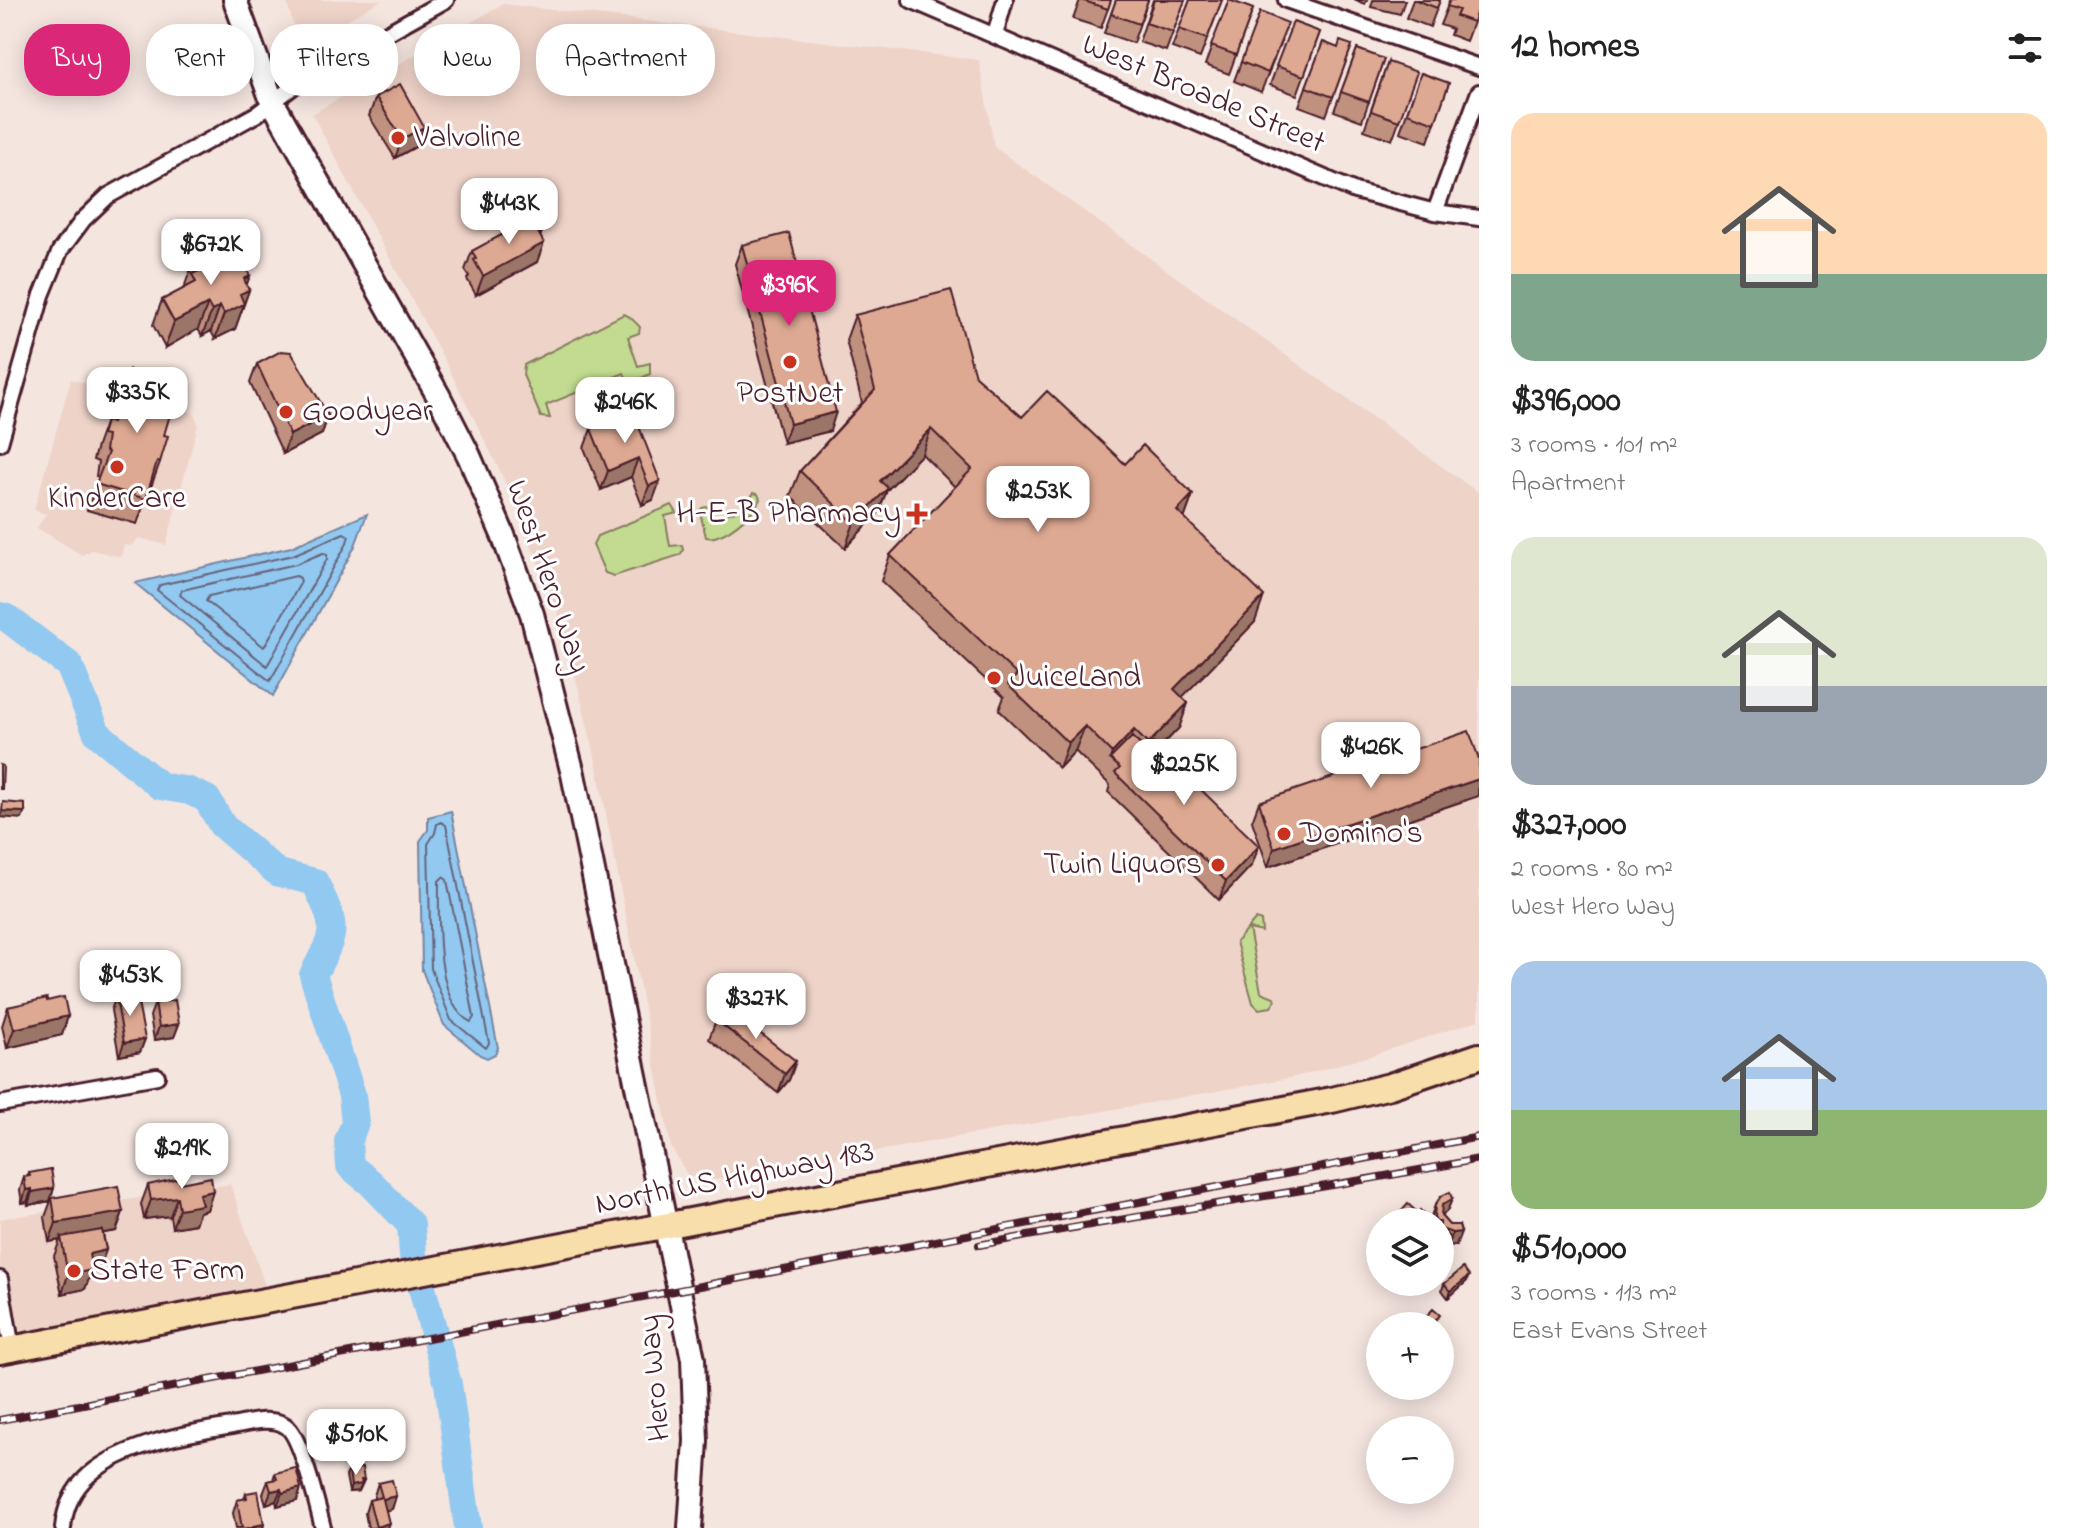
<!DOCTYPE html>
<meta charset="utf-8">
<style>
body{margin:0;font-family:"Indie Flower",sans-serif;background:#f2f2f2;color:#222;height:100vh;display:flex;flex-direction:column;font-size:30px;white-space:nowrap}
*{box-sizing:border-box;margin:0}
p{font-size:26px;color:#767676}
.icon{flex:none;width:44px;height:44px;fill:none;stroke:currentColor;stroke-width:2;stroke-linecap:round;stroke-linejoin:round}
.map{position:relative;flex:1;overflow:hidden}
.panel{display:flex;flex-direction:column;background:#fff;width:600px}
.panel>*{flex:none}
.hud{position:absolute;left:24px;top:24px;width:760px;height:72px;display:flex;gap:16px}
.tools{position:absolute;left:1366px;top:1208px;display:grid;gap:16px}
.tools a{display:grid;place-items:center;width:88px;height:88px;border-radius:50%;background:#fff;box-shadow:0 4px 20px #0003;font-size:40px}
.price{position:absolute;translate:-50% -68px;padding:0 18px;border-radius:16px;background:#fff;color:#222;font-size:26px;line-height:52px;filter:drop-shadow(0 2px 4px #0008)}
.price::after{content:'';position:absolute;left:50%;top:48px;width:24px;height:18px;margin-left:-12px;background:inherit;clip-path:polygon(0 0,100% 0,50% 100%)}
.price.current{background:#db2777;color:#fff}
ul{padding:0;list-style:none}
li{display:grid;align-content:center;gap:16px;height:424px;padding:0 32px}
li span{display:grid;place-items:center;height:248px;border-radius:24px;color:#555}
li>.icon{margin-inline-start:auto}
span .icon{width:144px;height:144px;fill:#fffc;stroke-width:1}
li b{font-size:34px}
h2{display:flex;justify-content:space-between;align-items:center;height:96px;padding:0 32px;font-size:34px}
.chip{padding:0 28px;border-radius:32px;background:#fff;box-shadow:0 4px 20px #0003;font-size:28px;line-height:72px}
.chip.current{background:#db2777;color:#fff}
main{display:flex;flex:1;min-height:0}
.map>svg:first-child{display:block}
.built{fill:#eed3c8}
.green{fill:#c2db91;stroke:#867d5e;stroke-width:2}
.water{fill:#92c9f1;stroke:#7585a2;stroke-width:2}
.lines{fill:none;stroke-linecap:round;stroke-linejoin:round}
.shore{stroke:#67637a;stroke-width:2}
.river{stroke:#92c9f1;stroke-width:28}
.street-casing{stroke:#4a1f2b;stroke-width:20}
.secondary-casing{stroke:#4a1f2b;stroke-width:28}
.primary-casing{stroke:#4a1f2b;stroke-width:30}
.street{stroke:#fff;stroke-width:14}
.secondary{stroke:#fff;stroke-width:22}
.primary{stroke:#f8deab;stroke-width:24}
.rail-casing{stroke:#4a1f2b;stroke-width:8}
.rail{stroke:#fff;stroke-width:5;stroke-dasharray:15;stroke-linecap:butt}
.wall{fill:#bf917e;stroke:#4a1f2b;stroke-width:2}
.shaded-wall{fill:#9b7667;stroke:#4a1f2b;stroke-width:2}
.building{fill:#dea993;stroke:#4a1f2b;stroke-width:2}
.poi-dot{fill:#c8321e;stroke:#fff;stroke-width:3}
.labels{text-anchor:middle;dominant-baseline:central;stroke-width:6;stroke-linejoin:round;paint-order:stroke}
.street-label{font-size:32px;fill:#4a1f2b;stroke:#fff}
.poi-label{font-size:32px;fill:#4a1f2b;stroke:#fff;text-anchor:start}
</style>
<main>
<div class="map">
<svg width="1479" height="1528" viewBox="0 0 1479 1528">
<rect width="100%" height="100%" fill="#f5e5df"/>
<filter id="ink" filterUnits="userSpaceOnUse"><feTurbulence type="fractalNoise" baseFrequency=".0125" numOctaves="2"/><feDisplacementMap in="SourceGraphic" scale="16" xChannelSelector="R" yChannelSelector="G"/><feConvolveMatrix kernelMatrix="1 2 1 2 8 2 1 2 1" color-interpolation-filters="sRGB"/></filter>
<g filter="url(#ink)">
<!-- built -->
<path class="built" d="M286 0H381L300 48Z
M503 4 979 60 994 147 1479 493V1020L1376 1054 1295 1077 715 1180 688 1176 671 1147 594 752 562 623 506 483 445 361 312 114Z
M71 379 194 413 198 424 166 545 139 538 131 546 124 545 121 557 92 550 82 555 37 528 46 514 34 510Z
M230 1184 270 1300 12 1349 0 1279V1219Z"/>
<!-- green -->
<path class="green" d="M624 314 630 317 640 327 639 333 628 337 638 366 650 363V374L629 384 624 373 546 405 550 418 541 417 523 375 524 365Z
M753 493 758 494 760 499C753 514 723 541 706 537L700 512 702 508 710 506 708 519 749 507Z
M672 505 677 513 665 516 670 546 682 545 683 550 680 555 614 576 605 573 593 545 597 536Z
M1256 919 1261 921 1262 932 1249 929 1261 992 1274 997 1276 1000 1271 1007 1259 1009 1253 1003 1236 942Z"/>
<!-- water -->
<path class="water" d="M367 514 354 548 273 696 135 583 291 547Z
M451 811 498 1048 495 1054 487 1058 480 1055 444 1025 422 970 420 841 428 830V817Z"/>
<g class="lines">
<!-- shore -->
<path class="shore" d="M344 533 349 536 346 545 270 681 157 590 160 585 293 555Z
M323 553 327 554V559L267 666 180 595 182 590 296 564Z
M296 576 300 578 301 582 264 647 206 601 209 596Z
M441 822 446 825 489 1043 486 1048 451 1020 431 969 428 844 435 833 437 824Z
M443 877 447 880 474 1017 471 1022C434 1005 439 916 439 881Z"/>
<!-- river -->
<path class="river" d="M0 616 7 618 69 665 97 733 160 786 189 791 207 799 222 825 273 869 279 873 315 882C337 929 338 928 313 975L352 1095 355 1123 348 1141 350 1166 371 1183 411 1225 413 1255 448 1384 468 1528"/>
<defs>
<path id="street" d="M911 0 1355 191 1435 212 1479 218
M1286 0 1479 67
M995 35 1005 0
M1435 212 1479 92
M0 443 42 295 60 251 83 220 108 196 257 114 298 83 446 0
M0 1104 157 1076
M0 1279 12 1349
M63 1528C65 1506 73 1489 89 1475 124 1444 188 1433 232 1426 248 1423 272 1416 286 1426 301 1436 318 1508 323 1528"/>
<path id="secondary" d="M235 0 272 101 439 397 469 456 503 535 532 614 573 774 693 1359 696 1441 690 1528"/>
<path id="primary" d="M0 1351 1332 1100 1390 1086 1479 1056"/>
</defs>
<!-- street casing -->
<use href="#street" class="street-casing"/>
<!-- secondary casing -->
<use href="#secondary" class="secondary-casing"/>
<!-- primary casing -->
<use href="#primary" class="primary-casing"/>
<!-- street -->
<use href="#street" class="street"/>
<!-- secondary -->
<use href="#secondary" class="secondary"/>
<!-- primary -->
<use href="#primary" class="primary"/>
<defs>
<path id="rail" d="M979 1245C1145 1213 1313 1191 1479 1159
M0 1420 1479 1137"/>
</defs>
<!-- rail casing -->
<use href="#rail" class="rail-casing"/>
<!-- rail -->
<use href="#rail" class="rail"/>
</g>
<!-- wall -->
<path class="wall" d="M1080 0H1111L1101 28 1073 19Z
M1116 0H1148L1133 43 1104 33Z
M1153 0H1185L1166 51 1139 42Z
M1190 0H1222L1200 58 1172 48Z
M1229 0 1253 9 1229 74 1205 65Z
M1354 0H1367L1365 4Z
M1373 0H1405L1400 14 1371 7Z
M1413 0H1440L1430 27 1406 18Z
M1450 0 1479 6 1466 41 1450 35 1452 29 1440 25Z
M1293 22 1320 32 1297 95 1270 85Z
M1281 42 1261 92 1234 81 1241 62Z
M1323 42 1338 48 1352 45 1326 116 1299 106Z
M1357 49 1384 59 1362 121 1334 111Z
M1388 62 1399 121 1392 140 1364 130Z
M1421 73 1449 83 1428 142 1400 132Z
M376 97 424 127 417 146 395 158 369 116Z
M543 229 540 236 537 262 476 295 467 279 469 276 465 270 472 251Z
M742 245 830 431 783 443 735 264Z
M219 257 247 285 249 290 235 329 215 339 211 331 202 336 198 329 165 348 153 325 162 300 186 288 185 285 194 260Z
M855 315 975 376 1022 417 1193 494 1184 519 1255 622 1182 697 1188 703 1179 728 1159 749 1252 865 1219 900 1108 792 1110 785 1075 751 1059 768 999 710 1004 697 881 581 890 555 955 487 922 454 887 490 878 513 845 548 790 496 800 471 862 403 846 340Z
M257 364 328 415 322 434 283 454 250 383Z
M129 370 164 435 160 462 151 487H150L137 524 87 510 99 477 96 476 98 462 93 460 97 446 106 421 111 422 116 409H117L120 395Z
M633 411 653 500 642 505 631 477 601 490 584 448 591 429Z
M1478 796 1268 867 1252 821 1259 802Z
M768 993 800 998 795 1011 785 1024 763 1006Z
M116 997 145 1039 140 1052 119 1056 111 1010Z
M47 1001 68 1016 62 1035 7 1048 2 1026 8 1007Z
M155 1003 179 1024 174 1037 154 1040 150 1016Z
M716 1020 796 1061 789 1080 778 1093 709 1039Z
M29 1173 54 1188 50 1201 28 1205 27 1202 22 1203 20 1190 24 1177 28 1176Z
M180 1183 213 1191 207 1210 199 1212 195 1224 172 1228 170 1216 144 1219 141 1204 148 1185Z
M52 1198 123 1212 116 1231 103 1233 106 1250 99 1269 92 1271 85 1289 62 1294 54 1256 60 1240 49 1242 45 1217Z
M1452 1199 1447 1211 1441 1216 1449 1225H1459L1456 1245 1448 1246 1446 1251 1440 1258V1222H1392L1418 1213 1430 1219 1435 1205Z
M1466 1282 1448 1298 1442 1290 1444 1284Z
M349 1470 364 1480 359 1491 349 1492 346 1476Z
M275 1473 301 1488 297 1501 277 1506 276 1501 266 1504 263 1494 268 1481 273 1480Z
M378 1483 396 1496 392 1509 386 1510 387 1528H368L365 1513 369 1500 374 1499V1496Z
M246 1493 264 1524 263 1528H236L233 1513 237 1500 244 1499Z"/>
<!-- shaded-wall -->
<path class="shaded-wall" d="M424 127 417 146 395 158 402 139Z
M543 229 536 247 544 243 537 262 476 295 483 276Z
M250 276 244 292 249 290 235 329 215 339 224 314 244 279Z
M208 304 198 329 165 348 174 322Z
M220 306 211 331 202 336 212 311Z
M836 412 830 431 783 443 790 424Z
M328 415 322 434 283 454 290 435Z
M931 429 922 454 887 490 878 513 845 548 854 523 880 481Z
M638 458 631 477 601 490 608 471Z
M660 481 653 500 642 505 649 486Z
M1193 494 1184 519 1177 511Z
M1264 596 1255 622 1165 715 1174 689Z
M1188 703 1179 728 1139 769 1148 744Z
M1085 726 1075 751 1059 768 1068 743Z
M1134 730 1125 756 1110 759 1112 753Z
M1479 779 1478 796 1268 867 1274 848Z
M2 811 25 812 22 819 0 817Z
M1259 846 1252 865 1219 900 1226 881Z
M800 998 795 1011 785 1024 790 1011Z
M68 1016 62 1035 7 1048 14 1029Z
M179 1024 174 1037 154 1040 159 1027Z
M145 1039 140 1052 119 1056 124 1043Z
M796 1061 789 1080 778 1093 785 1074Z
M54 1188 50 1201 28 1205 32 1192Z
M32 1189 27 1202 22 1203 26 1190Z
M213 1191 207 1210 199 1212 195 1224 172 1228 179 1209 199 1194Z
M177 1197 170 1216 144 1219 151 1200Z
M1452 1199 1447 1211 1438 1218 1442 1205Z
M123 1212 116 1231 62 1240 61 1237 60 1240 49 1242 56 1223Z
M1461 1232 1456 1245 1448 1246 1446 1251 1440 1258 1442 1248 1450 1240 1452 1233Z
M106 1250 99 1269 92 1271 85 1289 62 1294 68 1275 89 1254Z
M1469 1276 1466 1282 1448 1298 1451 1291Z
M361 1480H364L359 1491 349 1492 351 1486Z
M301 1488 297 1501 277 1506 282 1493Z
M281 1489 276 1501 266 1504 271 1491Z
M396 1496 392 1509 379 1512 383 1499Z
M389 1523 387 1528H375L376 1527Z
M264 1524 263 1528H252L253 1526Z"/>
<!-- building -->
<path class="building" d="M1081 0H1111L1108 9Z
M1116 0H1148L1139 24 1111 14Z
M1154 0H1185L1173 32 1146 23Z
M1190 0H1222L1207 39 1179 29Z
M1229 0 1253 9 1236 55 1211 46Z
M1416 0H1440L1437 8Z
M1450 0H1479V5L1473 22 1456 16 1459 10 1447 6Z
M1260 12 1288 23 1268 73 1241 62Z
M1293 22 1320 32 1304 76 1276 66Z
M1340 41 1352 45 1333 97 1306 87 1323 42 1338 48Z
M1357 49 1384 59 1369 102 1341 92Z
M1388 62 1417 72 1399 121 1371 111Z
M1421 73 1449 83 1435 123 1407 113Z
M400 84 424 127 402 139 376 97Z
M536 216 543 229 538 232 544 243 483 276 474 260 476 259 472 251Z
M789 233 836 412 790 424 742 245Z
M215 249 219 257 228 253 233 264 242 260 250 276 244 279 249 290 240 294 244 304 224 314 220 306 212 311 208 304 174 322 162 300 196 282 192 274 199 271 194 260Z
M951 290 975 376 1022 417 1047 391 1125 464 1143 445 1193 494 1177 511 1264 596 1174 689 1188 703 1148 744 1134 730 1112 753 1085 726 1068 743 1008 685 1017 675 890 555 972 469 931 429 880 481 888 488 854 523 800 471 875 390 855 315Z
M281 351 291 352 328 415 290 435 257 364Z
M129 370 179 384 164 435 168 436 160 462 157 461 146 499 96 484 108 452 105 451 107 436 102 435 106 421 112 423 116 409 120 410Z
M633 411 660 481 649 486 638 458 608 471 591 429Z
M1469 731 1479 759V779L1274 848 1259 802Z
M1132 737 1146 750 1153 743 1259 846 1226 881 1115 773 1120 768 1110 759Z
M0 765 3 766 2 789H0Z
M3 802 25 804V812L2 811Z
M778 981 800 998 790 1011 768 993Z
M136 993 145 1039 124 1043 116 997Z
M64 997 68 1016 14 1029 8 1007 47 998V1001Z
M175 1000 179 1024 159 1027 155 1003Z
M726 1007 796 1061 785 1074 716 1020Z
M51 1169 54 1188 32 1192V1189L26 1190 24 1177 30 1176 29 1173Z
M211 1177 213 1191 199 1194 202 1205 179 1209 177 1197 151 1200 148 1185 179 1178 180 1183Z
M118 1186 123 1212 56 1223 52 1198Z
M1450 1192 1452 1199 1442 1205 1441 1216 1449 1225H1459L1461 1232 1452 1233 1441 1229 1451 1239 1442 1248 1440 1247V1222H1436L1434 1217 1435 1205 1441 1196Z
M1408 1204 1418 1213 1420 1210 1433 1222H1392Z
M102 1230 106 1250 89 1254 92 1270 68 1275 61 1237Z
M1463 1268 1469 1276 1451 1291 1444 1284Z
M1433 1309 1440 1315 1431 1326H1418Z
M296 1468 301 1488 282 1493 281 1489 271 1491 268 1481 277 1479 275 1473Z
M362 1468 364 1480H361L362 1484 351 1486 349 1470Z
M392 1480 396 1496 383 1499 389 1523 376 1527 369 1500 382 1497 378 1483Z
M258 1491 264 1524 253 1526V1528H242L237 1500 247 1498 246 1493Z"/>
</g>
<!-- markers -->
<g class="poi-dot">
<circle cx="398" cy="138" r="8"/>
<circle cx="790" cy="362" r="8"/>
<circle cx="286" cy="412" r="8"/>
<circle cx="117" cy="467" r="8"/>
<path d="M913 502h8v8h8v8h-8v8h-8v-8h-8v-8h8z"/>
<circle cx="994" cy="678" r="8"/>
<circle cx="1284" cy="834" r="8"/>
<circle cx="1218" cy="865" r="8"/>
<circle cx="74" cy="1271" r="8"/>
</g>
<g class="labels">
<!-- street labels -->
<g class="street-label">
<text transform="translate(1203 95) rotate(23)">West Broade Street</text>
<text transform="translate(547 577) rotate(71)">West Hero Way</text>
<text transform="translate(735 1179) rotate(-11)">North US Highway 183</text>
<text transform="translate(656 1378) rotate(-95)">Hero Way</text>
</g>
<!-- poi labels -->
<g class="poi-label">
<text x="414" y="138">Valvoline</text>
<text x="790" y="394" text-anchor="middle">PostNet</text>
<text x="302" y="412">Goodyear</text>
<text x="117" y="499" text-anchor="middle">KinderCare</text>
<text x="901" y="514" text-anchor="end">H-E-B Pharmacy</text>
<text x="1010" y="678">JuiceLand</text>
<text x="1300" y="834">Domino's</text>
<text x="1202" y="865" text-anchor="end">Twin Liquors</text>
<text x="90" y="1271">State Farm</text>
</g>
</g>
</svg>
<div class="tools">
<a><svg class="icon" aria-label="layers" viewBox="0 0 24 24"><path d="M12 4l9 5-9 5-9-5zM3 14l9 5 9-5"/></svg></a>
<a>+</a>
<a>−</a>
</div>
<b class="price" style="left:509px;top:246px">$443K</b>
<b class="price" style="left:211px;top:287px">$672K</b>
<b class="price current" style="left:789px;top:328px">$396K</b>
<b class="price" style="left:137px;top:435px">$335K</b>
<b class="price" style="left:625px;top:445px">$246K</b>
<b class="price" style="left:1038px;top:534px">$253K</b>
<b class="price" style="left:1371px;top:790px">$426K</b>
<b class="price" style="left:1184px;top:807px">$225K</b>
<b class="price" style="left:130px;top:1018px">$453K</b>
<b class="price" style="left:756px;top:1041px">$327K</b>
<b class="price" style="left:182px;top:1191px">$219K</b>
<b class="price" style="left:356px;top:1477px">$510K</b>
<div class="hud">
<a class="chip current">Buy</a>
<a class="chip">Rent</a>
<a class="chip">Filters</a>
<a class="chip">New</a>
<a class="chip">Apartment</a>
</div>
</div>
<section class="panel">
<h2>12 homes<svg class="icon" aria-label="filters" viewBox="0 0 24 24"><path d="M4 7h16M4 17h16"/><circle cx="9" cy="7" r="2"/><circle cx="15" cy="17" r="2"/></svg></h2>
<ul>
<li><span style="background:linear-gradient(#ffd9b3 65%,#7fa58c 0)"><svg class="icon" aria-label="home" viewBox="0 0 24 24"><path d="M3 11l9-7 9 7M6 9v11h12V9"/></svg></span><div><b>$396,000</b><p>3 rooms · 101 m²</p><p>Apartment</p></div></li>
<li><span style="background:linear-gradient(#dfe7d0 60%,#9aa5b1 0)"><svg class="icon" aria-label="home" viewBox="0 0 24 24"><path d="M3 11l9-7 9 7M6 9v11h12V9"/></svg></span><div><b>$327,000</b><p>2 rooms · 80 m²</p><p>West Hero Way</p></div></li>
<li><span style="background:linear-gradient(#a9c7e8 60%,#8fb573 0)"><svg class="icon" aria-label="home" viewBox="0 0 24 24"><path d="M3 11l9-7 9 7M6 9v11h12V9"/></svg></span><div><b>$510,000</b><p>3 rooms · 113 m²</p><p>East Evans Street</p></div></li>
</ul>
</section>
</main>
